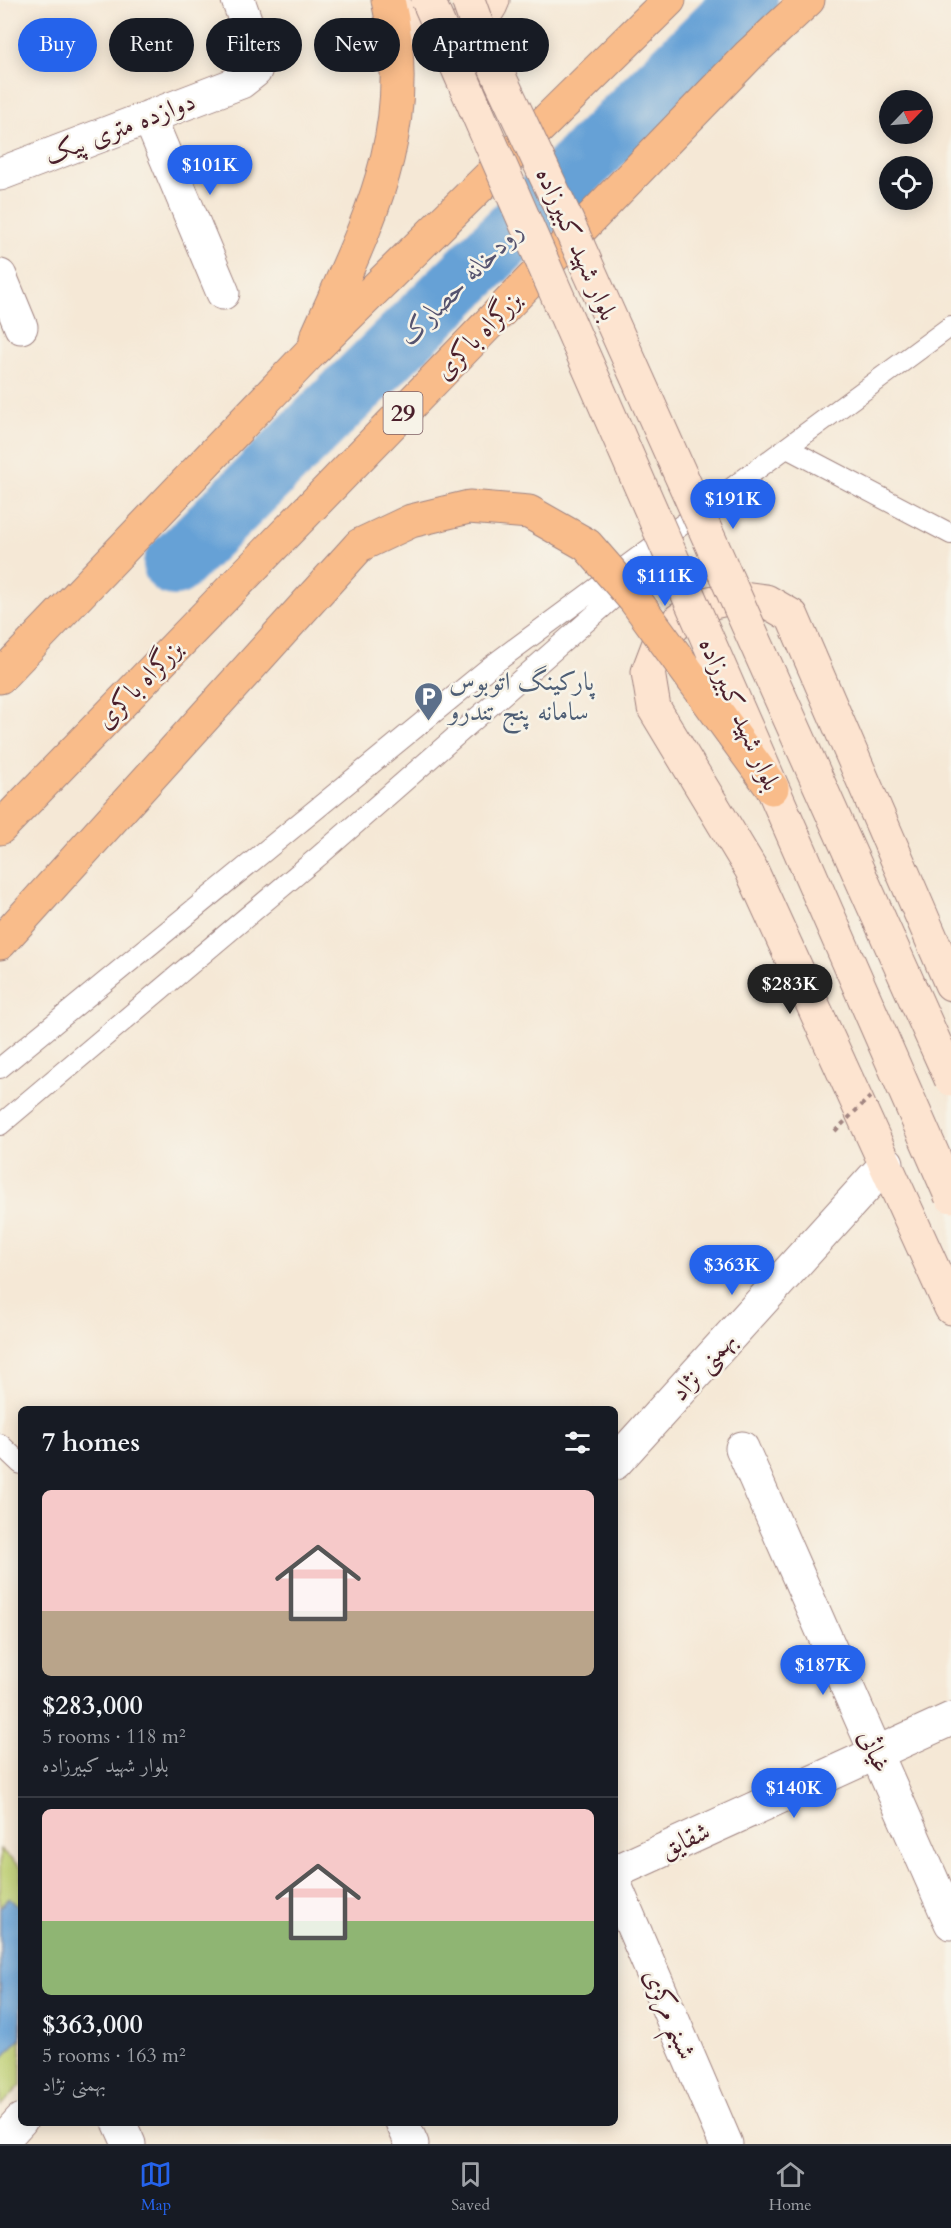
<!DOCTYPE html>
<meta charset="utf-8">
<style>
body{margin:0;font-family:Cardo,Amiri,serif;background:#242831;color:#f1f3f6;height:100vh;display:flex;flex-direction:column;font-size:22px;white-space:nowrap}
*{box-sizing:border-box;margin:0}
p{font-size:20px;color:#9ea1a6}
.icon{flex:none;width:33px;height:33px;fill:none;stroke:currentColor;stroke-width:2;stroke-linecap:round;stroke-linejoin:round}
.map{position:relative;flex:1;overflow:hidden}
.side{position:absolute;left:18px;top:1406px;width:600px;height:720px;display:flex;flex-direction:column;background:#171b24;border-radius:9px;box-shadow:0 3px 15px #0003}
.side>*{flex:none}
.hud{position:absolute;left:18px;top:18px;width:600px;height:54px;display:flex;gap:12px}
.needle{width:39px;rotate:65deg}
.buttons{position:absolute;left:879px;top:90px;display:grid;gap:12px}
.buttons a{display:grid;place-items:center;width:54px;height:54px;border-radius:50%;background:#171b24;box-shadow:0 3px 15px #0003;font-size:30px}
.price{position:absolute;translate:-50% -51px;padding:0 14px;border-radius:21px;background:#2563eb;color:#fff;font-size:20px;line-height:39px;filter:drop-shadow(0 2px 3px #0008)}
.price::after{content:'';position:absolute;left:50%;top:36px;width:18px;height:14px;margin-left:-9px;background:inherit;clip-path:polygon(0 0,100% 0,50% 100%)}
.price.active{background:#222;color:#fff}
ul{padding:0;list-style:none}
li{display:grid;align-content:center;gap:12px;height:318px;padding:0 24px}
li+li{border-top:2px solid #363941}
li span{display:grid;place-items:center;height:186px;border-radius:9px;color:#555}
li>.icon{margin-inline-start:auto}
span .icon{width:108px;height:108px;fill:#fffc;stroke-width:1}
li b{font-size:26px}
h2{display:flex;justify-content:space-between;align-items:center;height:72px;padding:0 24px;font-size:26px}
.tag{padding:0 21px;border-radius:27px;background:#171b24;box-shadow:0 3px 15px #0003;font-size:21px;line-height:54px}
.tag.active{background:#2563eb;color:#fff}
.dock{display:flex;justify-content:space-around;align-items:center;height:84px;border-top:2px solid #363941;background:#171b24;font-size:16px;color:#9ea1a6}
.dock a{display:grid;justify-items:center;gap:3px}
.dock .active{color:#2563eb}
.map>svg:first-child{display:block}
.green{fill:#becf72;stroke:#84774e;stroke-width:1.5}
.water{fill:#66a1d6;stroke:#586080;stroke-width:1.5}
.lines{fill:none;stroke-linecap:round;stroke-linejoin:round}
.river{stroke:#66a1d6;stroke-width:62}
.service-casing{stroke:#a08480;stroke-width:22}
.minor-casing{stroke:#a08480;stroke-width:35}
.secondary-casing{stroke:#a08480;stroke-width:35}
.trunk-casing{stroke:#a08480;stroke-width:35}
.service{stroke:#fff;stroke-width:20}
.minor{stroke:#fff;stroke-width:33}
.secondary{stroke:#fde4d0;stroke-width:33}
.trunk{stroke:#f9bc8a;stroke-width:33}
.secondary-bridge-casing{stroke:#a08480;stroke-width:35;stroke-linecap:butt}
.trunk-bridge-casing{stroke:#a08480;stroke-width:35;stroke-linecap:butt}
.path-bridge{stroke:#a08480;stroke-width:4;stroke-dasharray:4.5 4.5;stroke-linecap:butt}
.secondary-bridge{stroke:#fde4d0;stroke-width:33}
.trunk-bridge{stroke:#f9bc8a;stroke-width:33}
.labels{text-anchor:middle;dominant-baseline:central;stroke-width:5;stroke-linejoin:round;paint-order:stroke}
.shield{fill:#f7f3e8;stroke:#7e5f64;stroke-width:1.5}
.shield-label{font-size:24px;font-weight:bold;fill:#4a1f2b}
.street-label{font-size:26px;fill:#4a1f2b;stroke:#f7f3e8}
.service-label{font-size:26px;fill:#4e5e75;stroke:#f7f3e8;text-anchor:start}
.water-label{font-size:27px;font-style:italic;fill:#55536f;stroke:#f7f3e8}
</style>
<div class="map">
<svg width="951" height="2144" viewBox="0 0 951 2144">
<rect width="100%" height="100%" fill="#f7f3e8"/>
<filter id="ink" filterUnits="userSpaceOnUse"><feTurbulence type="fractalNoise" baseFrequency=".0167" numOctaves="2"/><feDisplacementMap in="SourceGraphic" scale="12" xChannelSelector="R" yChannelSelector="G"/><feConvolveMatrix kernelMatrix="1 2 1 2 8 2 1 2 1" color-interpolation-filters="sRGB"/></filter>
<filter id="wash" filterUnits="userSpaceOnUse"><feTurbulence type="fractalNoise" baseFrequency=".008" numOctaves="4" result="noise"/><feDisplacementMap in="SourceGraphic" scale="24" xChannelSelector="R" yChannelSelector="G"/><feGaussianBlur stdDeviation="1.35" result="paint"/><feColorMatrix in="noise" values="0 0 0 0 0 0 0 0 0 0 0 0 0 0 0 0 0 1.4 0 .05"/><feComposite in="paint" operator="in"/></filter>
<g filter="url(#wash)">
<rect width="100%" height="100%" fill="#f5e8d6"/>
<!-- green -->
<path class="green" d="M0 1849 21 1868V2085L0 2107Z"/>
<!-- water -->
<path class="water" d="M9 1898 21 1909V2038L0 2061V1907Z"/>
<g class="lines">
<!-- river -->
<path class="river" d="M174 565 747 0"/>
</g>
</g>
<g filter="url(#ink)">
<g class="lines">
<defs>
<path id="service" d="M789 449 951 534
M0 1068 491 666 951 326
M0 1125 319 856 633 581
M0 1444 21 1464"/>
<path id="minor" d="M149 117 223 293
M0 174 241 82 255 71 259 59 238 0
M0 276 21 327
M742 1448 951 1923
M615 1463 887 1163
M615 1872 951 1719
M615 1885 726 2144
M119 2122 129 2144
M402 2122 412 2144
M0 2143 21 2120"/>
<path id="secondary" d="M391 0C397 10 403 19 412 25 439 41 483 29 493 0
M951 984 792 616 766 601 736 597 705 604 679 620 659 643 648 672 654 708 751 869 951 1308"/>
<path id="trunk" d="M316 339C367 223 419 131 388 0
M0 677 309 354 669 0
M0 828 749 55 808 0
M0 943 360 545"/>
</defs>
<!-- service casing -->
<use href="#service" class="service-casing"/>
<!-- minor casing -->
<use href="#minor" class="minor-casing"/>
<!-- secondary casing -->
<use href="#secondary" class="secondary-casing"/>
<!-- trunk casing -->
<use href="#trunk" class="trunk-casing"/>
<!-- service -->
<use href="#service" class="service"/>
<!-- minor -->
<use href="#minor" class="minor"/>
<!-- secondary -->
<use href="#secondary" class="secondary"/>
<!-- trunk -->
<use href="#trunk" class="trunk"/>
<defs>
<path id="secondary-bridge" d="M428 0 951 1196
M468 0 483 42 567 221 951 1079"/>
<path id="trunk-bridge" d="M360 545 411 521 469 507 529 512 587 545 635 600 772 788"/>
</defs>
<!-- secondary-bridge casing -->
<use href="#secondary-bridge" class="secondary-bridge-casing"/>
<!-- trunk-bridge casing -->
<use href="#trunk-bridge" class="trunk-bridge-casing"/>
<!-- path-bridge -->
<path class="path-bridge" d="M835 1131 871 1096"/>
<!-- secondary-bridge -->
<use href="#secondary-bridge" class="secondary-bridge"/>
<!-- trunk-bridge -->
<use href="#trunk-bridge" class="trunk-bridge"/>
</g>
</g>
<!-- icons -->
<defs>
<symbol id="parking-pin" viewBox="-11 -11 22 30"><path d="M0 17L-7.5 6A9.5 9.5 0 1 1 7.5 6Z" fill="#5c6f8a" stroke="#f7f3e8"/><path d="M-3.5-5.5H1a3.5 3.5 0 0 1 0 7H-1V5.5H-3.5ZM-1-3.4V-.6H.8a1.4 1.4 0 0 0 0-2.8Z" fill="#fff"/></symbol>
</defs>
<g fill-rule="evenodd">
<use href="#parking-pin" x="412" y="680" width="33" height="45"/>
</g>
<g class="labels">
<!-- shield labels -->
<rect class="shield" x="383.5" y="392" width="39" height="42" rx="4.5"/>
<g class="shield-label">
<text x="403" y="413">29</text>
</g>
<!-- street labels -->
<g class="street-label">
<text transform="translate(120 128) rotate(-21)">دوازده متری پیک</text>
<text transform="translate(577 244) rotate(66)">بلوار شهید کبیرزاده</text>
<text transform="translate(478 335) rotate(-46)">بزرگراه باکری</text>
<text transform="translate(139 684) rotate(-46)">بزرگراه باکری</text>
<text transform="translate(740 714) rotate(66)">بلوار شهید کبیرزاده</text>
<text transform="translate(703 1366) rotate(-48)">بهمنی نژاد</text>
<text transform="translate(875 1751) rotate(66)">غیاثی</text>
<text transform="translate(685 1840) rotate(-24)">شقایق</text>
<text transform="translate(670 2014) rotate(67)">شبنم مرکزی</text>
</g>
<!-- service labels -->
<g class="service-label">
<text x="449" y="681">پارکینگ اتوبوس<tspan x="449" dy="30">سامانه پنج تندرو</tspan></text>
</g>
<!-- water labels -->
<g class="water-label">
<text transform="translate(461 283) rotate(-45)">رودخانه حصارک</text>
</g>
</g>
</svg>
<div class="buttons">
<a><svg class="needle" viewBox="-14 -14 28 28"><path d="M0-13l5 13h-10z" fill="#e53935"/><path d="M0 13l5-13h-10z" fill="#9ea1a6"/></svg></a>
<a><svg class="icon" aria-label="locate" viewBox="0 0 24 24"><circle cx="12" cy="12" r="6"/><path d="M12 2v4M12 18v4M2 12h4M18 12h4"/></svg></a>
</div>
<b class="price" style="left:210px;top:196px">$101K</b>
<b class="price" style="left:733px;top:530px">$191K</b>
<b class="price" style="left:665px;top:607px">$111K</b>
<b class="price active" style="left:790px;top:1015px">$283K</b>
<b class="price" style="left:732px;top:1296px">$363K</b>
<b class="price" style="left:823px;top:1696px">$187K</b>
<b class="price" style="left:794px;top:1819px">$140K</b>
<div class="hud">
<a class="tag active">Buy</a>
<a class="tag">Rent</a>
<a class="tag">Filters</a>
<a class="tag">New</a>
<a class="tag">Apartment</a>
</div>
<section class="side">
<h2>7 homes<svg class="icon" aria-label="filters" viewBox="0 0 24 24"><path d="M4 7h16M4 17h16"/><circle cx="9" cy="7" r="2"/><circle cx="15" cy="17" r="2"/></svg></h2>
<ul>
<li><span style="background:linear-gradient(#f6c9c9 65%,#b9a48a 0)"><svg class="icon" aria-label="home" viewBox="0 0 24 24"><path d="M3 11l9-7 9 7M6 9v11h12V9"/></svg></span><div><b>$283,000</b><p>5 rooms · 118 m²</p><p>بلوار شهید کبیرزاده</p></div></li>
<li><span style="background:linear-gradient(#f6c9c9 60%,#8fb573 0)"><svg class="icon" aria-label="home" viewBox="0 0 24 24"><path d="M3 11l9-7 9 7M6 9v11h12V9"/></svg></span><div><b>$363,000</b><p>5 rooms · 163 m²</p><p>بهمنی نژاد</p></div></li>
</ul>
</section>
</div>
<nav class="dock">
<a class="active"><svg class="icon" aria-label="map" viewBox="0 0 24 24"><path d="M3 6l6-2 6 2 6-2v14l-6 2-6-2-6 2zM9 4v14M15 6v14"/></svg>Map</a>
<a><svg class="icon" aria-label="saved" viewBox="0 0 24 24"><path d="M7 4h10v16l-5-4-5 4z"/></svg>Saved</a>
<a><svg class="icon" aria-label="home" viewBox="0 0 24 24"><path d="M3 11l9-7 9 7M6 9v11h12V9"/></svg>Home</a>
</nav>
